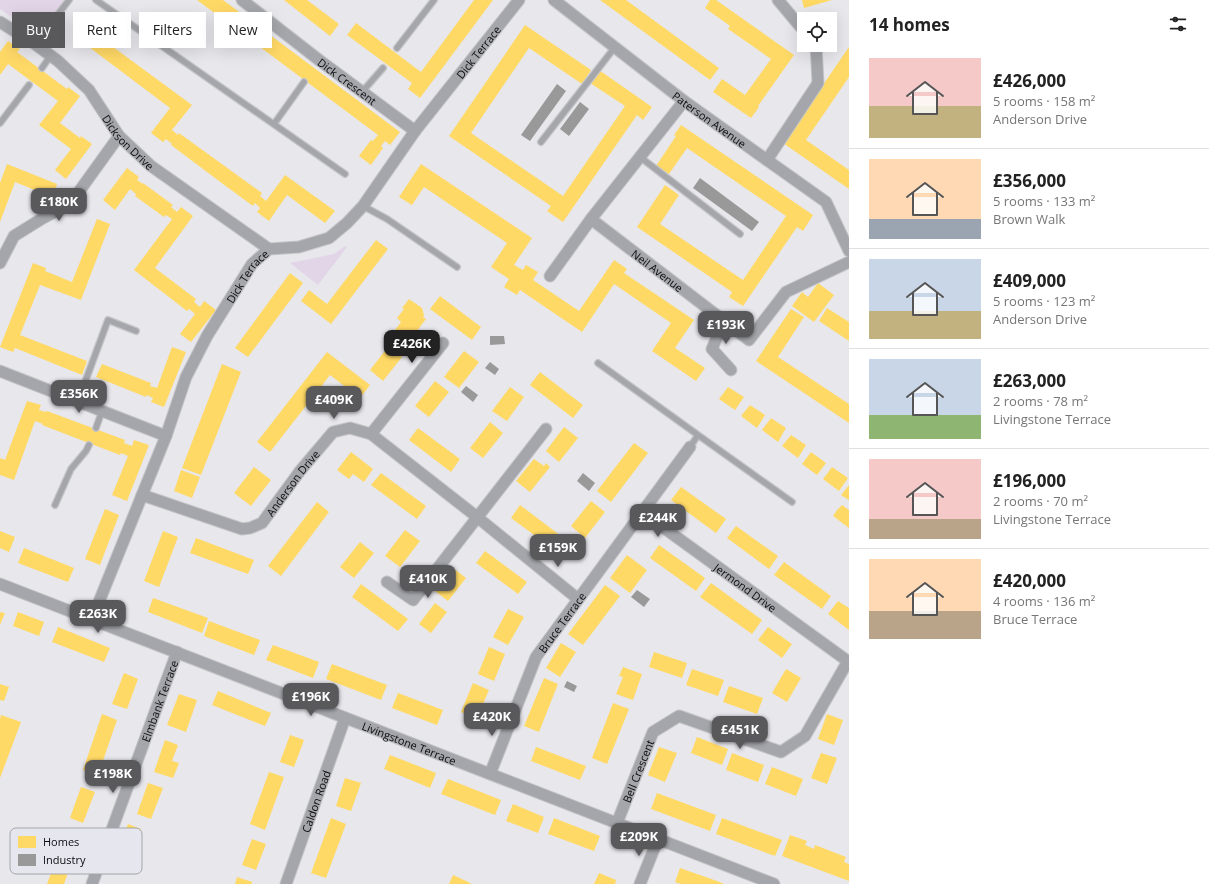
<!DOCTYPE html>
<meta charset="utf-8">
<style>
body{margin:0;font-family:"Open Sans",sans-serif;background:#f6f6f6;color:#222;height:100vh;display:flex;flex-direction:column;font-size:15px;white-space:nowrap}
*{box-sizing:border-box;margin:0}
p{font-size:13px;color:#767676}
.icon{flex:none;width:22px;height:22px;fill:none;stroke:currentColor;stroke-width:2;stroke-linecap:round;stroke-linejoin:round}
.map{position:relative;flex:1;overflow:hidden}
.panel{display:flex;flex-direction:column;background:#fff;width:360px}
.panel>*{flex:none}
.top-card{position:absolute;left:12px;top:12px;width:380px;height:36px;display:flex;gap:8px}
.controls{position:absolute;left:797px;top:12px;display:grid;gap:8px}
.controls a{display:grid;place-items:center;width:40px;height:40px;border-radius:0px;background:#fff;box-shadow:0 4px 16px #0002;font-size:20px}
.price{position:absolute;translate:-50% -34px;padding:0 9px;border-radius:8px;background:#59595c;color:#fff;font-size:13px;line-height:26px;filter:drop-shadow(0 1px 2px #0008)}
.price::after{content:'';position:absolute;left:50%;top:24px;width:12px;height:9px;margin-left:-6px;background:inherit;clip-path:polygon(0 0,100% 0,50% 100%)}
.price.on{background:#222;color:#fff}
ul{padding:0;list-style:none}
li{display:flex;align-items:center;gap:12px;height:100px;padding:0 20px}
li+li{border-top:1px solid #e0e0e0}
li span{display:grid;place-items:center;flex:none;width:112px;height:80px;border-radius:0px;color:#555}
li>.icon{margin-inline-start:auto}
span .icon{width:48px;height:48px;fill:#fffc;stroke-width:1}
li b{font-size:17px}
h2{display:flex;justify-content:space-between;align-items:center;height:48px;padding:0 20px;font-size:17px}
.chip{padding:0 14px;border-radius:0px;background:#fff;box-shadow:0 4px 16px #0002;font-size:14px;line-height:36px}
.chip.on{background:#59595c;color:#fff}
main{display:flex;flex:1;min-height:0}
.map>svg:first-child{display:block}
.green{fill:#e2d5e7}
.homes{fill:#ffd966}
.industry{fill:#999}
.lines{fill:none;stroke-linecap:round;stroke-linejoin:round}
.lane-casing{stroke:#c5c5c8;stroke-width:8}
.street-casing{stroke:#c5c5c8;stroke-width:13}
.lane{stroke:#a4a6ab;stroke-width:5.5}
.street{stroke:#a4a6ab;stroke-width:11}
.labels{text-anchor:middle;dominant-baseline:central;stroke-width:4;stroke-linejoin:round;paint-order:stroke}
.street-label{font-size:11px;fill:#0c0c0f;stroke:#e5e6ee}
.key{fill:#e5e6ee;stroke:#a4a5ab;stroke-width:1}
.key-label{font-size:11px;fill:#0c0c0f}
</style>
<main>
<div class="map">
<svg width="849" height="884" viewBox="0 0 849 884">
<rect width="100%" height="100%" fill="#e7e7ec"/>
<!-- green -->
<path class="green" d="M0 0H64C59 7 55 14 49 20 34 37 14 18 0 9Z
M345 246 347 247 318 285 290 263 334 254Z"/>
<!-- homes -->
<path class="homes" d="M197 0H223L400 132 390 145 385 141 381 146 383 148 371 165 359 156 371 140 373 141 378 135Z
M284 0H307L339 24 330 36Z
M474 0H493L420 98 408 89 412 83 347 35 356 23 421 72Z
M600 0H626L719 68 710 80Z
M710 0H716L794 55 758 106 759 107 751 118 713 92 722 79 745 95 771 59 728 29 730 26 705 8Z
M802 0H832L804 8Z
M525 25 591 70 582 84 529 48 471 133 563 196 625 106 590 83 599 70 652 107 643 120 637 115 563 222 547 211 551 206 449 136Z
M90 30 192 105 172 130 178 135 179 133 262 193 260 196 266 201 285 175 335 211 325 223 287 195 269 221 257 212 260 208 255 203 253 206 223 184 171 145 172 144 166 139 163 142 151 133 170 108 81 41Z
M8 41 20 49 17 52 67 89 68 87 80 96 60 123 80 138 81 136 92 144 66 179 55 170 71 149 39 125 58 101 8 64 0 75V52Z
M849 47V77L806 140 849 170V189L783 143Z
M681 125 813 215 803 231 797 227 743 306 729 297 732 292 637 227 665 185 679 195 660 224 743 280 786 216 687 148 669 174 656 166 676 136 674 135Z
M7 164 57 184 52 197 15 182 0 222V183Z
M421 164 532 238 514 265 523 270 526 265 538 272 533 280 579 311 614 260 627 269 624 273 694 320 675 348 705 368 696 381 652 351 671 323 614 284 582 332 520 290 517 295 504 287 509 279 491 267 507 243 424 187 412 205 399 197Z
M127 168 139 177 137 180 143 184V183L173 205 171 207 177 212 181 207 193 216 155 268 196 299 194 302 200 307 204 301 216 310 191 342 180 334 195 314 189 309 187 311 134 270 172 219 166 215 164 217 135 196 136 194 130 189 115 210 103 200Z
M97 219 110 224 81 300 40 285 20 335 87 361 82 375 15 348 13 352 0 347 33 263 46 268 45 271 72 282Z
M376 240 388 249 331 324 301 301 309 290 327 304Z
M290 273 303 283 248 357 235 348Z
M818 283 834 295 814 322 792 306 802 292 808 297Z
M440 296 481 327 472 340 430 309Z
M409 299 422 308 424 315 423 317 426 319 406 345 392 334 401 322 397 318 404 309 402 308Z
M827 308 849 322V341L819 321Z
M791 309 804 317 778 357 849 404V423L756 361Z
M172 347 186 352 164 407 151 402 153 398 146 395V397L96 377 102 364 151 383 150 386 157 388Z
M388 347 402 357 383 381 370 370Z
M464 351 479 362 459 388 444 377Z
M327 352 370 385 360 398 330 375 270 452 257 442Z
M222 364 241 372 201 475 182 468Z
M540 372 583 405 573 418 530 385Z
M435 381 449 392 429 417 415 406Z
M510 387 524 397 507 421 492 411Z
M728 387 744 397 735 410 719 399Z
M27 401 41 405 39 410 46 412 47 411 125 440 124 443 132 446 134 440 149 445 127 501 112 495 128 456 121 453 120 455 42 425 43 424 35 421 14 480 0 475V458L5 460Z
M750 405 765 415 757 428 741 416Z
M771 418 786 428 778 442 762 430Z
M490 422 503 433 483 458 470 448Z
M564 427 578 438 559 462 546 451Z
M418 428 460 459 451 472 409 440Z
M791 435 806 445 798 458 782 446Z
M634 443 648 453 611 502 597 491Z
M351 452 373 469 364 482 353 474 349 479 337 470Z
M811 452 826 463 817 475 802 464Z
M534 459 544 466 546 463 550 467 530 492 516 481Z
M254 467 271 480 251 506 234 493Z
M832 467 848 478 839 491 823 479Z
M181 470 200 477 192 498 174 491Z
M381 473 426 506 417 519 371 485Z
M849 485V500L841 495Z
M681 487 726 519 716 533 671 500Z
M591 501 605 512 585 538 571 526Z
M317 502 329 512 281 576 268 566Z
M520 505 561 536 552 548 511 518Z
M842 505 849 510V528L833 516 837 510Z
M105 509 119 515 100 565 85 559Z
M736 526 778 556 769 569 727 538Z
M405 530 420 541 400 567 385 556Z
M0 531 15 537 9 552 0 548Z
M163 531 178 537 159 587 144 581Z
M196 538 254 560 248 574 190 553Z
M360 542 374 553 354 578 340 567Z
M659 545 705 578 696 591 650 558Z
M24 548 74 568 68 582 18 563Z
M485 551 527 582 518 594 476 563Z
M627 555 647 570 630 593 610 578Z
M784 562 831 596 822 609 774 575Z
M453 568 466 578 448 601 435 591Z
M711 583 762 620 752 634 700 597Z
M361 584 408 619 398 631 352 597Z
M605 585 620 596 583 645 568 634Z
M153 598 208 618 202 633 148 612Z
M838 601 849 608V630L828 614Z
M435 603 447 612 431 633 419 624Z
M508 609 524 617 508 645 493 637Z
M0 612 5 613 0 625Z
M18 612 44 622 39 636 13 626Z
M209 621 260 640 254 655 204 636Z
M58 627 110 648 104 662 52 642Z
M768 627 792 644 782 658 758 640Z
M561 643 576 652 560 677 546 668Z
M273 645 319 662 313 678 266 660Z
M489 647 505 654 494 681 478 674Z
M654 652 687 663 682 678 649 667Z
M332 664 387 685 381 700 326 679Z
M623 667 642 674 633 700 616 694 623 677 619 676Z
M692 669 724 680 718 696 686 685Z
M786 669 801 678 787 702 772 693Z
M124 673 138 679 127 709 112 704Z
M544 678 558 684 539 732 524 726Z
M473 683 489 690 477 718 461 712Z
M0 684 9 687 4 701 0 700Z
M729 686 763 698 757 714 723 702Z
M218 691 271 713 265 726 212 705Z
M398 693 443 710 437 725 392 708Z
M179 694 197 700 186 732 167 725Z
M613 703 629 709 607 764 592 758Z
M102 714 117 720 98 775 83 770Z
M827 714 843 720 834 745 818 739Z
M1 715 21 722 0 778V719Z
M290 735 304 740 294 767 280 762Z
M697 737 728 749 722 765 691 753Z
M165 740 178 745 172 761 179 763 173 778 154 772Z
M536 747 586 766 580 780 531 761Z
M659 747 677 753 665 782 648 775Z
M732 753 764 765 758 782 726 770Z
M821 753 837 758 827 784 811 778Z
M390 755 436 773 430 788 384 769Z
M772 767 803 779 796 796 765 784Z
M269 772 284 777 265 830 250 824Z
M345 778 361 783 351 811 336 806Z
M448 779 501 800 495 815 441 794Z
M148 783 163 788 151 819 137 814Z
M81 787 95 792 83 823 70 818Z
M657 793 716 815 710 831 651 809Z
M513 804 544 817 538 833 506 821Z
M331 818 346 824 326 878 311 873Z
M554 818 600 836 594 851 548 834Z
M722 818 782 840 775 856 716 834Z
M128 824 141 829 130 859 117 854Z
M790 835 807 841 805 845 814 849 815 845 846 857 844 862 849 864V881L782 856Z
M252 839 266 844 256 870 242 865Z
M54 865 69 870 64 884H47Z
M680 868 717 881 724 884H681L675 882Z
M599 873 616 880 615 884H594Z
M453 875 464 880 472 884H449Z
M237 877 252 882V884H235Z"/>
<!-- industry -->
<path class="industry" d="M557 84 566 91 530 141 521 135Z
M580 102 589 109 569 136 560 129Z
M700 178 759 222 752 231 693 188Z
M490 336H504L505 344 490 345Z
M490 362 499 369 495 375 485 368Z
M466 386 478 395 473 402 461 392Z
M583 473 595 483 589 491 577 481Z
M637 590 650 599 644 607 631 597Z
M567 681 577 686 574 692 564 687Z"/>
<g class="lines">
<defs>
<path id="lane" d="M96 0 345 174
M35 44 69 0
M397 48 434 0
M42 68 51 55
M362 92 383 68
M0 123 29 85
M274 124 304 82
M541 142 615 47
M640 157 740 234
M363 206 387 219 457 267
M598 363 698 435 792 502
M78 401 108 320 136 331
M96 428 102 411
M690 447 698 435
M55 505 71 469 86 451 89 445"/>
<g id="street">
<path id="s1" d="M242 0 319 60 415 131"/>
<path id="s2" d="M554 0 684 101 826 202 849 251"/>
<path d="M778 0 804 31"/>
<path id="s3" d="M0 22 35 44 58 61 89 90 119 136 151 166 269 249"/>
<path d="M767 160 818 83 816 45"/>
<path id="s4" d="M591 219 749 340 786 292 849 262"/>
<path d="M0 263 14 236 43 218 70 204 119 136"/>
<path d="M550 276 591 219 684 101"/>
<path d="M724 320 712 349 731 370"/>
<path d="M0 371 166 436"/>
<path d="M371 434 443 343"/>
<path id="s5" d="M142 495 242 529 250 528 262 523 300 471 333 432 350 428 371 434 477 517 578 599"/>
<path id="s6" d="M642 512 849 662"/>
<path d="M387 582 413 600 546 429"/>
<path id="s7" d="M0 584 774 884"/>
<path id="s8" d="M92 619 166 436 186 377 207 336 252 264 269 249 299 247 329 238 347 223 363 206 415 131 519 0"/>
<path id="s9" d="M490 774 536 657 690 447"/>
<path id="s10" d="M617 823 653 732 679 716 781 752 805 736 848 661"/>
<path id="s11" d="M92 884 177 652"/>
<path id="s12" d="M286 884 345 718"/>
<path d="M640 884 658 839"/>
</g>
</defs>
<!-- lane casing -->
<use href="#lane" class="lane-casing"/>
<!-- street casing -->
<use href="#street" class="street-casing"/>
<!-- lane -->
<use href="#lane" class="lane"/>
<!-- street -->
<use href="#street" class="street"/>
</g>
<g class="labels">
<!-- street labels -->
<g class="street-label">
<text stroke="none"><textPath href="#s8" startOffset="714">Dick Terrace</textPath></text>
<text stroke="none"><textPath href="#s1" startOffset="133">Dick Crescent</textPath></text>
<text stroke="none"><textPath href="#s2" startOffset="196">Paterson Avenue</textPath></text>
<text stroke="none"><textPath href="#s3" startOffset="178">Dickson Drive</textPath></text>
<text stroke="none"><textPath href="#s4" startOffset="84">Neil Avenue</textPath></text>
<text stroke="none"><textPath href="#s8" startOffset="378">Dick Terrace</textPath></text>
<text stroke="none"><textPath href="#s5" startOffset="177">Anderson Drive</textPath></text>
<text stroke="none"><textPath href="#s6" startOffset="128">Jermond Drive</textPath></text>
<text stroke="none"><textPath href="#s9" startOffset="169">Bruce Terrace</textPath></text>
<text stroke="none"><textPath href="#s11" startOffset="195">Elmbank Terrace</textPath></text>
<text stroke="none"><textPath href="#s7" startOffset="439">Livingstone Terrace</textPath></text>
<text stroke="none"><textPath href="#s10" startOffset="56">Bell Crescent</textPath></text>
<text stroke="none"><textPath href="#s12" startOffset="88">Caldon Road</textPath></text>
</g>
</g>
<!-- legend -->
<rect x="10" y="828" width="132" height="46" rx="6" class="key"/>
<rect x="18" y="836" width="18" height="12" fill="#ffd966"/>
<rect x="18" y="854" width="18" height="12" fill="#999"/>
<g class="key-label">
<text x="43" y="846">Homes</text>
<text x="43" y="864">Industry</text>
</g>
</svg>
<div class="controls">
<a><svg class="icon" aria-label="locate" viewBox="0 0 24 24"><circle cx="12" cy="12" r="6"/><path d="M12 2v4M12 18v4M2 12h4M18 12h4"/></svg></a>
</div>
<b class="price" style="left:59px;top:222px">£180K</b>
<b class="price" style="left:726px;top:345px">£193K</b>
<b class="price on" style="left:412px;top:364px">£426K</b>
<b class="price" style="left:79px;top:414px">£356K</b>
<b class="price" style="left:334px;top:420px">£409K</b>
<b class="price" style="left:658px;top:538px">£244K</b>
<b class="price" style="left:558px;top:568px">£159K</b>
<b class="price" style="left:428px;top:599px">£410K</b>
<b class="price" style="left:98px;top:634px">£263K</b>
<b class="price" style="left:311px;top:717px">£196K</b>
<b class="price" style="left:492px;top:737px">£420K</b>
<b class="price" style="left:740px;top:750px">£451K</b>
<b class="price" style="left:113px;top:794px">£198K</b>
<b class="price" style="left:639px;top:857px">£209K</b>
<div class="top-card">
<a class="chip on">Buy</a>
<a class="chip">Rent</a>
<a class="chip">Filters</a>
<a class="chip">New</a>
</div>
</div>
<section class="panel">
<h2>14 homes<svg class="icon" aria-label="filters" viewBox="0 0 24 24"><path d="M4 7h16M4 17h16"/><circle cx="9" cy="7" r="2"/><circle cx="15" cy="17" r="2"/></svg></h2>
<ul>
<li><span style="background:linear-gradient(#f6c9c9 60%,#c2b280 0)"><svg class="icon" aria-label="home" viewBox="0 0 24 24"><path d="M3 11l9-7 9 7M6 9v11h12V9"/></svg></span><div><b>£426,000</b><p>5 rooms · 158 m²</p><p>Anderson Drive</p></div></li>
<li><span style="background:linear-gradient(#ffd9b3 75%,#9aa5b1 0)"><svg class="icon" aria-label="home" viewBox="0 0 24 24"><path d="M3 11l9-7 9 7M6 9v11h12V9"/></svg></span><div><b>£356,000</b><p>5 rooms · 133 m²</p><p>Brown Walk</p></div></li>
<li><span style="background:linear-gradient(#c9d6e8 65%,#c2b280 0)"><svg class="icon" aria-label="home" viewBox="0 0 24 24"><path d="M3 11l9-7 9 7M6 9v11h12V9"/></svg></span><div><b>£409,000</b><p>5 rooms · 123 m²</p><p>Anderson Drive</p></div></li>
<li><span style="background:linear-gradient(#c9d6e8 70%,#8fb573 0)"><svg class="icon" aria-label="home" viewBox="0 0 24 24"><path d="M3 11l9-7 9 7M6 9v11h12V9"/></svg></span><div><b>£263,000</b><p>2 rooms · 78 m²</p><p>Livingstone Terrace</p></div></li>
<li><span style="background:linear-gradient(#f6c9c9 75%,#b9a48a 0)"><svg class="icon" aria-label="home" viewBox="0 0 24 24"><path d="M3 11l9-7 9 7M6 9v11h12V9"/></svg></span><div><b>£196,000</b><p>2 rooms · 70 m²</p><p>Livingstone Terrace</p></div></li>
<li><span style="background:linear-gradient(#ffd9b3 65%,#b9a48a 0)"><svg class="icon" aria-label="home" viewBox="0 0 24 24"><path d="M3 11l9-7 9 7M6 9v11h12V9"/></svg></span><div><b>£420,000</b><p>4 rooms · 136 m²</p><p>Bruce Terrace</p></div></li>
</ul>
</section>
</main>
